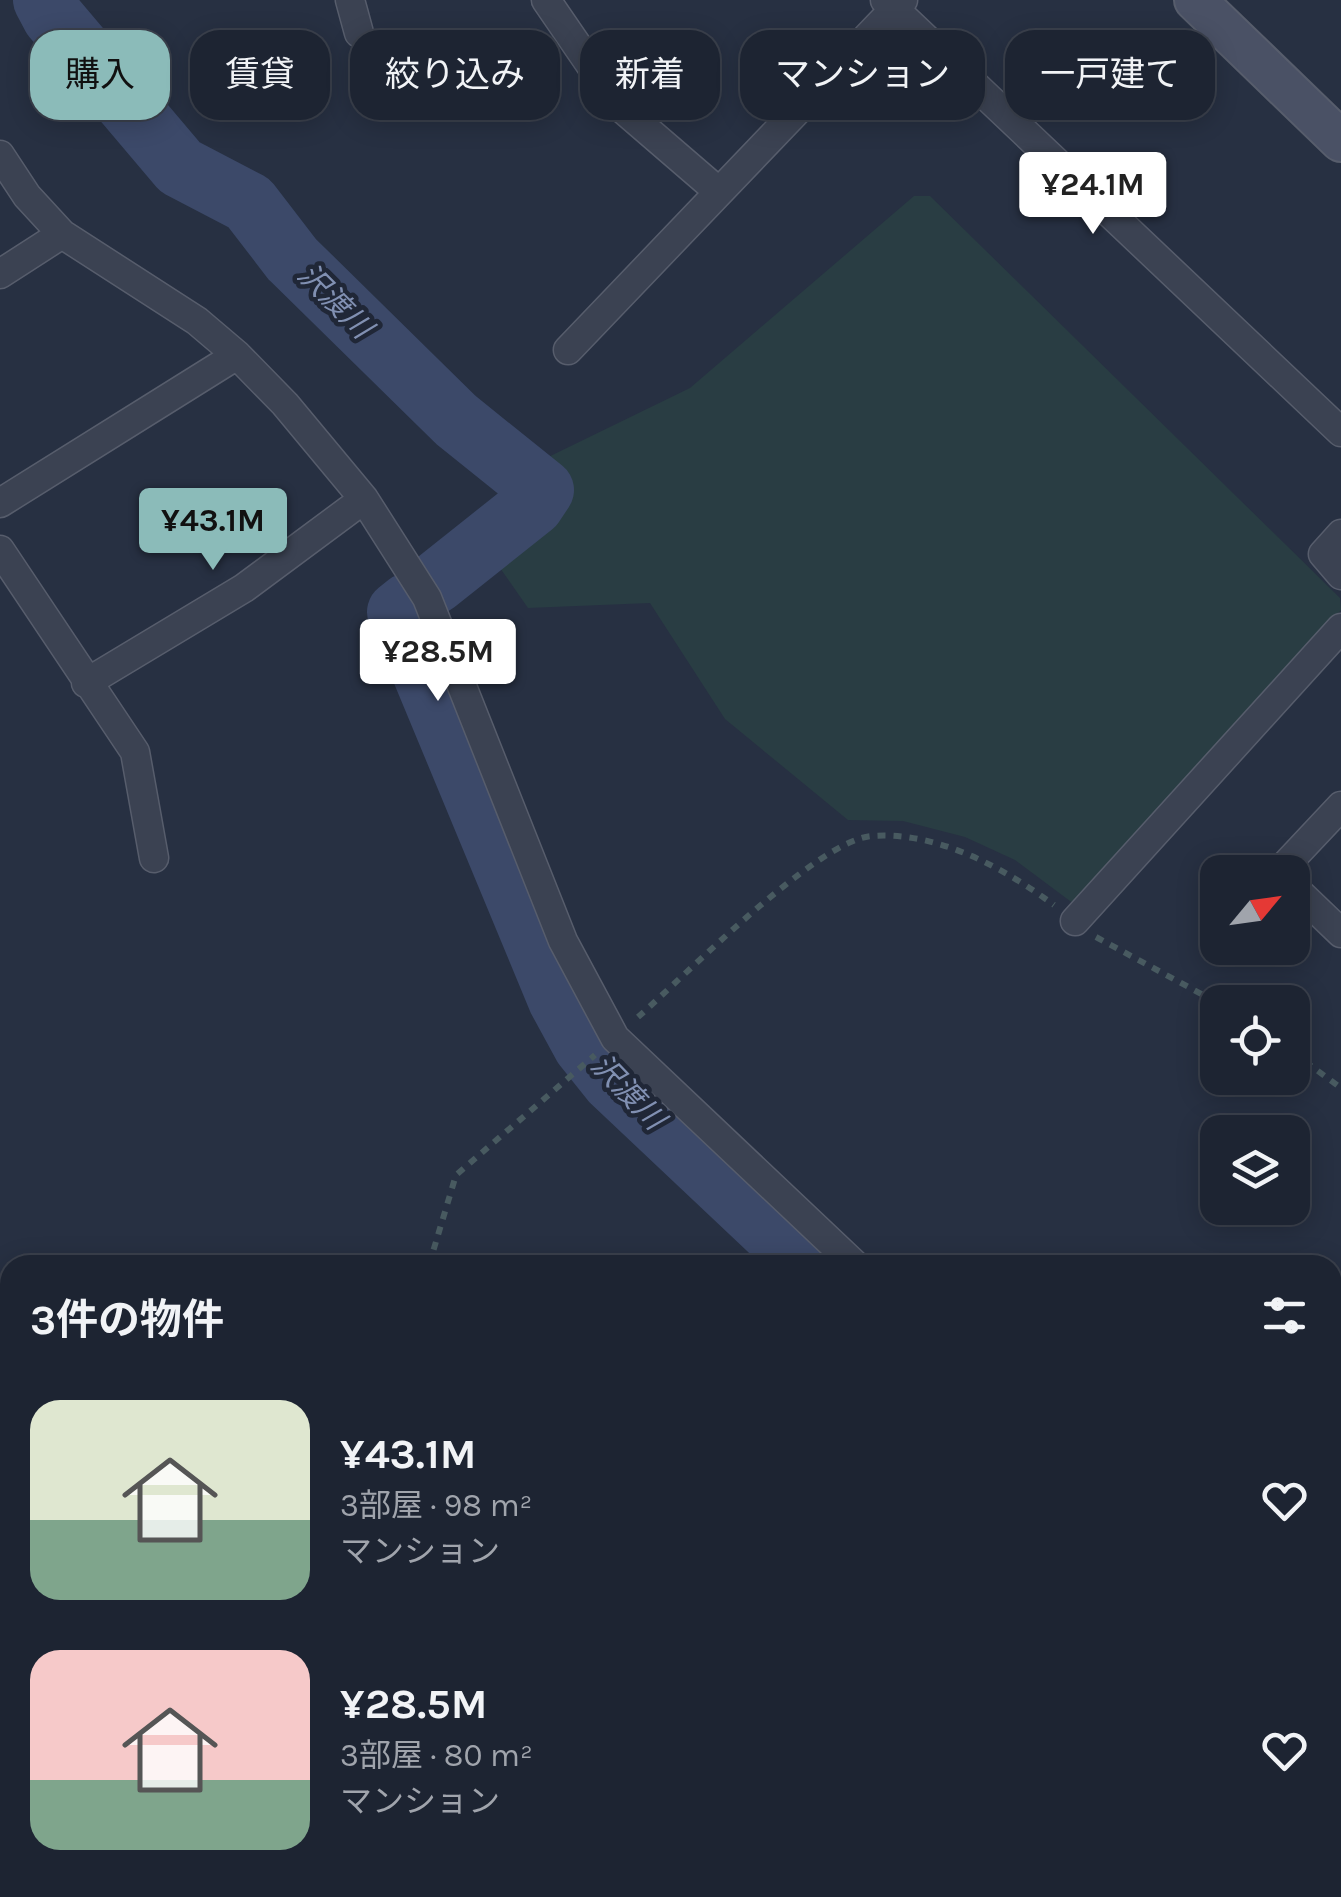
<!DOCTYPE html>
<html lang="ja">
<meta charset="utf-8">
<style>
body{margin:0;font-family:Karla,"Noto Sans JP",sans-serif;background:#252c3a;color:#f1f3f6;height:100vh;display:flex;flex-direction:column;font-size:38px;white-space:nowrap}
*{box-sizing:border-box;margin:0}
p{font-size:32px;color:#a0a4ac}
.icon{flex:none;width:55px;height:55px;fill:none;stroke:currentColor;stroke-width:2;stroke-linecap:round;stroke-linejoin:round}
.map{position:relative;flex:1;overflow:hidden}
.sheet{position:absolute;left:0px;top:1255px;width:1342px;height:642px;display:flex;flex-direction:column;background:#1d2432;border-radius:30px 30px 0 0;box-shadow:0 5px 25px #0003,0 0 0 2px #3b414d}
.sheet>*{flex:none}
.top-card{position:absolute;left:30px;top:30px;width:1282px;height:90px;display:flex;gap:20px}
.needle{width:65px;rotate:61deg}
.tools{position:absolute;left:1200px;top:855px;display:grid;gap:20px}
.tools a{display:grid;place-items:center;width:110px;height:110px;border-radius:20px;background:#1d2432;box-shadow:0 5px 25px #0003,0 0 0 2px #3b414d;font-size:50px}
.price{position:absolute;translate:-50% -85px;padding:0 22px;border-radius:10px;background:#fff;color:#222;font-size:32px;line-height:65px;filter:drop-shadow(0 2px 5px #0008)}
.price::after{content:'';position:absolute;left:50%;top:60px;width:30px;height:22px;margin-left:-15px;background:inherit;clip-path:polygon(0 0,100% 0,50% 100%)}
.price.on{background:#8bbbb9;color:#111}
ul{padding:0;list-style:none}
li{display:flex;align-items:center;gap:30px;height:250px;padding:0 30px}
li span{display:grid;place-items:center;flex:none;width:280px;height:200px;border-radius:30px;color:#555}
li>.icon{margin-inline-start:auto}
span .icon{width:120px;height:120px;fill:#fffc;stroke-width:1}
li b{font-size:42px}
h2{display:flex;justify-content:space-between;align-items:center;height:120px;padding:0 30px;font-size:42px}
.tag{padding:0 35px;border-radius:30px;background:#1d2432;box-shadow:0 5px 25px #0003,0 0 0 2px #3b414d;font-size:35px;line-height:90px}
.tag.on{background:#8bbbb9;color:#111}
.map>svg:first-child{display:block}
.green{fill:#293d43}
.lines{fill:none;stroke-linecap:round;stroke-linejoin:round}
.river{stroke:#3c4969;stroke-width:62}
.street-casing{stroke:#575d6c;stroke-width:31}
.secondary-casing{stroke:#575d6c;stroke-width:44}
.path{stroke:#485a60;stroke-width:6;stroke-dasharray:8 8;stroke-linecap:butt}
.street{stroke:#3b4252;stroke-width:28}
.secondary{stroke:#4a5165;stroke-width:40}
.labels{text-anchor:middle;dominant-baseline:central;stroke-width:9;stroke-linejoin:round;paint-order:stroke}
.water-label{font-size:30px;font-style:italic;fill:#8190b2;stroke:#202737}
</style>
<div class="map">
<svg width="1341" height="1897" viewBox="0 0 1341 1897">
<rect width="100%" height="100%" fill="#273042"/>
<!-- green -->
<path class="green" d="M914 196H930L1340 598 1341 610 1074 904 1015 860 965 837 903 821 848 820 725 719 650 603 528 608 489 552 569 499 536 463 690 388Z"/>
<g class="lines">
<!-- river -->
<path class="river" d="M44 0 53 17 180 167 249 203 292 259 456 420 543 490 533 505 435 583
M408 604 398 612 559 1000 584 1046 612 1081 807 1265
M1332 1759 1341 1767"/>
<defs>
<path id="street" d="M350 0 359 33
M546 0 618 105 719 192
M885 0 1341 432
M0 155 27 196 62 234 197 321 237 355 285 404 364 499 427 598 563 941 615 1038 855 1265
M0 274 62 234
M568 350 903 0
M0 503 237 355
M1341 534 1323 554 1341 575
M0 550 135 752 154 858
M86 683 244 588 364 499
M1279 872 1341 806
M1292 886 1341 933
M1075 921 1341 628
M0 1320 10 1319
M1332 1716 1341 1724
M0 1867 10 1869
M124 1888 200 1897
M960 1888 969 1897"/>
<path id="secondary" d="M1195 0 1341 141"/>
</defs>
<!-- street casing -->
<use href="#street" class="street-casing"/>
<!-- secondary casing -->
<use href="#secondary" class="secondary-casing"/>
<!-- path -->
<path class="path" d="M1096 937 1218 1003
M638 1017C684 977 817 840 872 836 937 831 1004 868 1054 905
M1292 1052 1341 1088
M429 1265 456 1175 595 1055"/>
<!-- street -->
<use href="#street" class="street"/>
<!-- secondary -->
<use href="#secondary" class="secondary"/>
</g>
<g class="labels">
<!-- water labels -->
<g class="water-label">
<text transform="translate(335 301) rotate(45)">沢渡川</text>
<text transform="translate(628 1092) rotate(46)">沢渡川</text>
</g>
</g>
</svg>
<div class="tools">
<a><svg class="needle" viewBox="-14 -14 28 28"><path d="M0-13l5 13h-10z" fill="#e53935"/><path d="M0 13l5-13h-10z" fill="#a0a4ac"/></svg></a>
<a><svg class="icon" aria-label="locate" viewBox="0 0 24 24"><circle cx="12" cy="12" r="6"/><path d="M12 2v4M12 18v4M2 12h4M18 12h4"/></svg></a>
<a><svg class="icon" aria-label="layers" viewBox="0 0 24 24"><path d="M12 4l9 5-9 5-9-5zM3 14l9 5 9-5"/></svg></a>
</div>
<b class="price" style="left:1093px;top:237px">¥24.1M</b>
<b class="price on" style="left:213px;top:573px">¥43.1M</b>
<b class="price" style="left:438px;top:704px">¥28.5M</b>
<div class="top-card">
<a class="tag on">購入</a>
<a class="tag">賃貸</a>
<a class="tag">絞り込み</a>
<a class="tag">新着</a>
<a class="tag">マンション</a>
<a class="tag">一戸建て</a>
</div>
<section class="sheet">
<h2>3件の物件<svg class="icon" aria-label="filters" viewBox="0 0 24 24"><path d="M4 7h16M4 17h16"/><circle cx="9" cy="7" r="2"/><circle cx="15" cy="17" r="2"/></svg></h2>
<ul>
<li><span style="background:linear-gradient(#dfe7d0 60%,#7fa58c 0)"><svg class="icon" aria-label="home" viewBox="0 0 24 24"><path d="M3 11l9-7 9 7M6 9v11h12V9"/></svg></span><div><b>¥43.1M</b><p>3部屋 · 98 m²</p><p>マンション</p></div><svg class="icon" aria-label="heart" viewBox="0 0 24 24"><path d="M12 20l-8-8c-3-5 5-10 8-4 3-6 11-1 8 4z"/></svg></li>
<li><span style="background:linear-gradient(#f6c9c9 65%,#7fa58c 0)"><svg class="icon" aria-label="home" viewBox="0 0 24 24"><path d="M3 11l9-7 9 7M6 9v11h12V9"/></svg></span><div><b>¥28.5M</b><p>3部屋 · 80 m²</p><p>マンション</p></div><svg class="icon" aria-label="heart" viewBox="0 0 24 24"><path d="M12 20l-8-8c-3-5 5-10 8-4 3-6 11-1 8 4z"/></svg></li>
</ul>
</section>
</div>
